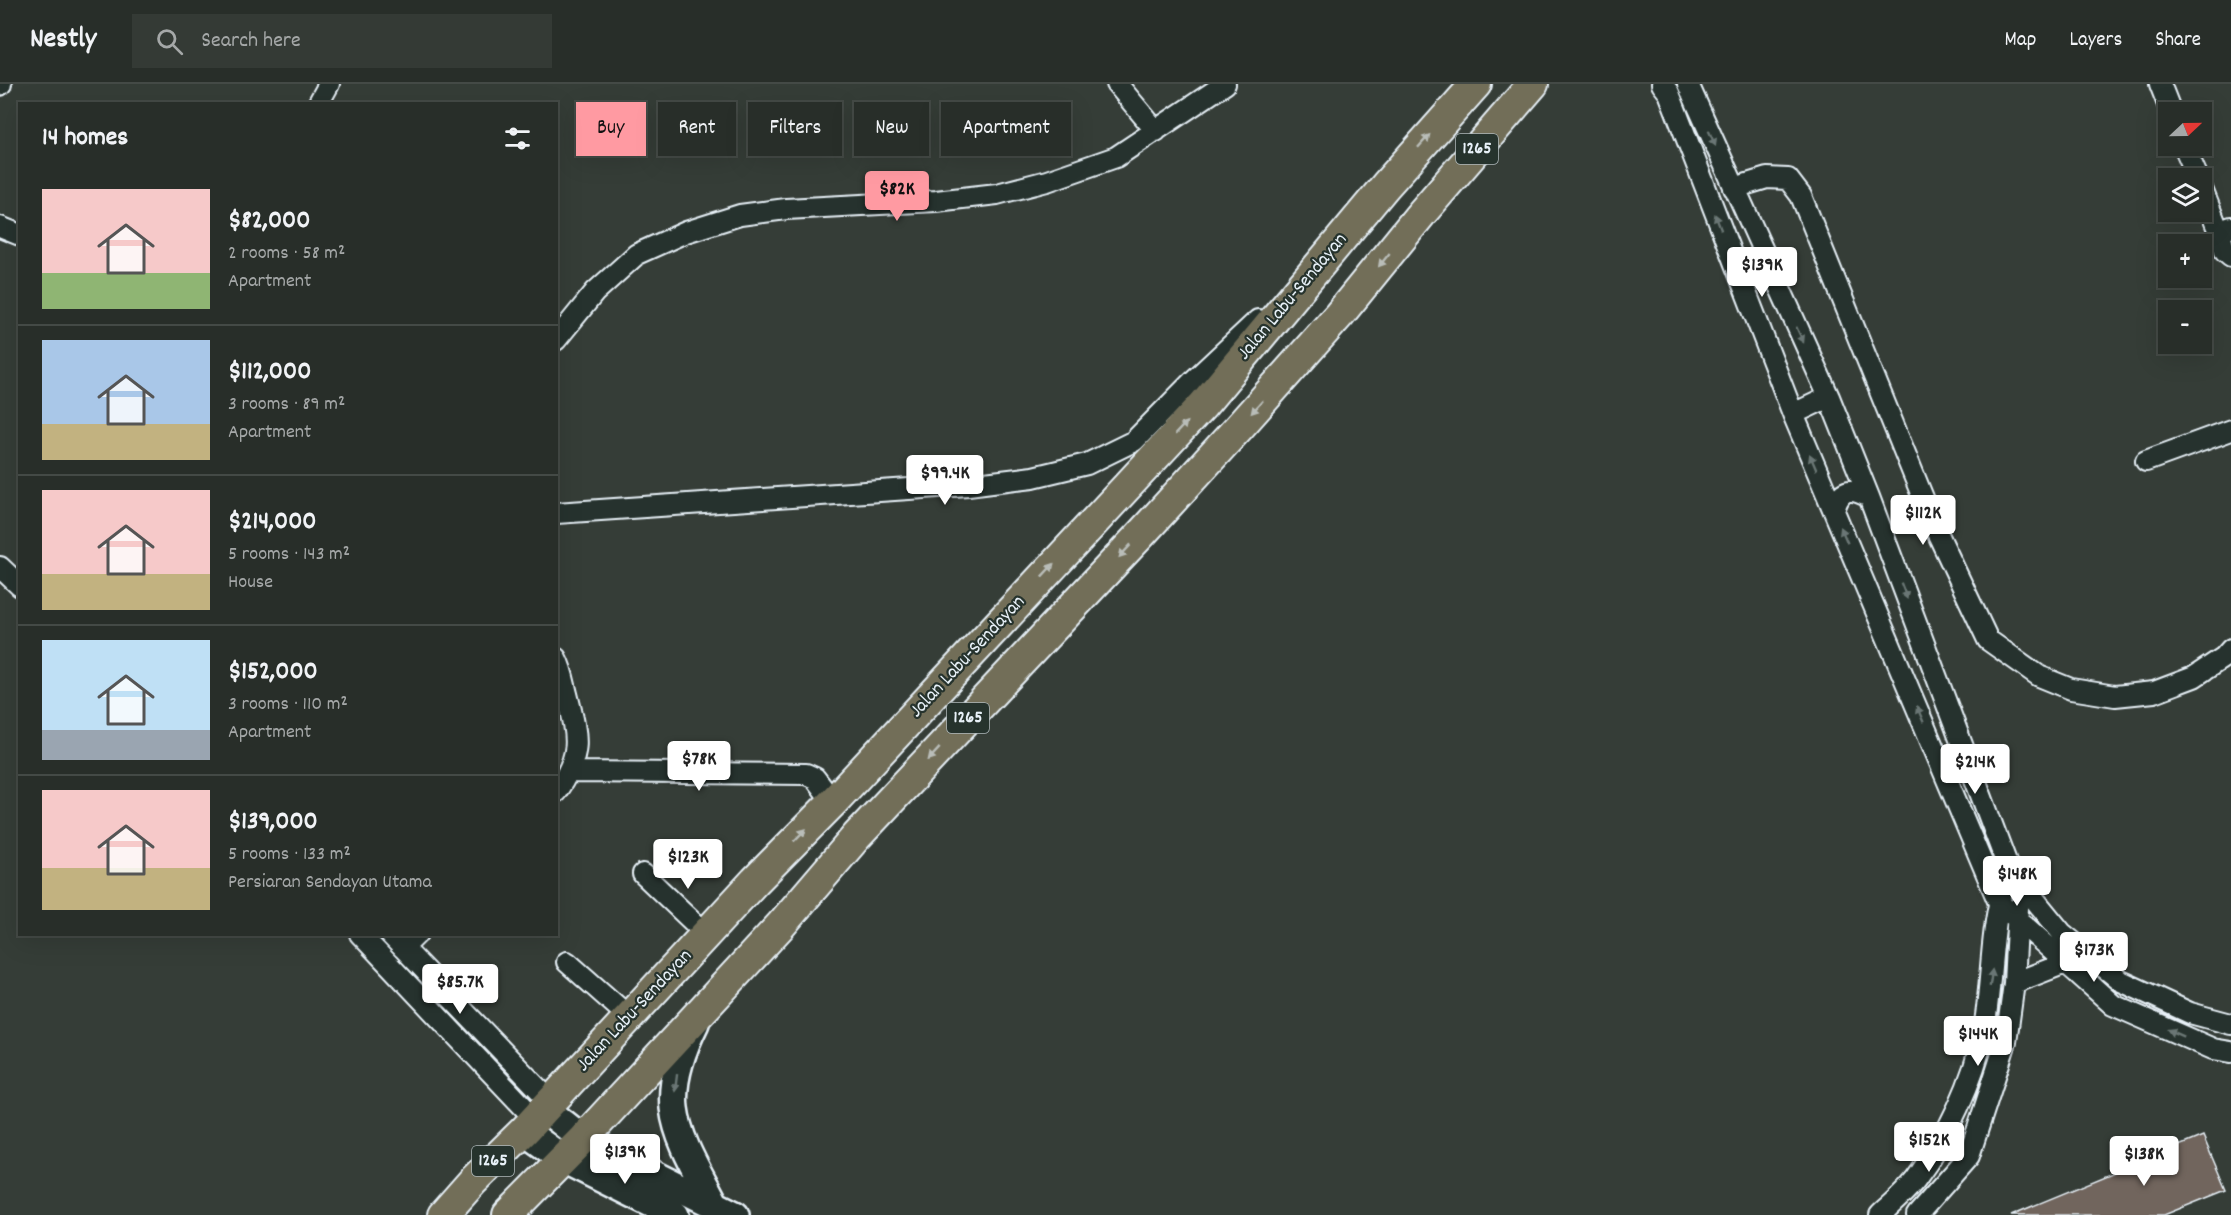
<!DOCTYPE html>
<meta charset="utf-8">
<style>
body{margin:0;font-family:Dekko,sans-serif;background:#343a35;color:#f1f3f6;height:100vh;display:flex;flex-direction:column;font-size:22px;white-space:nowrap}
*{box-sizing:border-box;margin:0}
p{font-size:20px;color:#a5a8a8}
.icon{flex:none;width:33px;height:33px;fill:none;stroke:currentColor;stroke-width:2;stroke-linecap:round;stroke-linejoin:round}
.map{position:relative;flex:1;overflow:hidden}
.sheet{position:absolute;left:18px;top:18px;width:540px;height:834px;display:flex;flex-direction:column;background:#282e29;border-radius:0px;box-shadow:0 6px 24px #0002,0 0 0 2px #444a46}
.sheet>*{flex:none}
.hud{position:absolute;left:576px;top:18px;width:570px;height:54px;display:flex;gap:12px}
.needle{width:39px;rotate:68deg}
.buttons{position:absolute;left:2158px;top:18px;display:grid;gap:12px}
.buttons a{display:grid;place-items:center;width:54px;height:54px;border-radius:0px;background:#282e29;box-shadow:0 6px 24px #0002,0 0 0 2px #444a46;font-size:30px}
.price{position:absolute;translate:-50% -51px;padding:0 14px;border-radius:6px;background:#fff;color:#222;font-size:20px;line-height:39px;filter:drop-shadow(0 2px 3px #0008)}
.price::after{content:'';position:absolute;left:50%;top:36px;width:18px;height:14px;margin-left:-9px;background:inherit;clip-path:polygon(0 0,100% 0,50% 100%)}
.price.current{background:#ff9aa2;color:#111}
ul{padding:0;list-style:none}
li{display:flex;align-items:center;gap:18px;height:150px;padding:0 24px}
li+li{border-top:2px solid #444a46}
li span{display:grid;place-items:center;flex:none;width:168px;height:120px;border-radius:0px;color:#555}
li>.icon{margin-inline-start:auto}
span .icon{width:72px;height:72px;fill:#fffc;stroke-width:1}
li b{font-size:26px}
h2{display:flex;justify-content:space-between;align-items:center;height:72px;padding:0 24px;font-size:26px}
.chip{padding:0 21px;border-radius:0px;background:#282e29;box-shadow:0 6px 24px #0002,0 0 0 2px #444a46;font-size:21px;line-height:54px}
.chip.current{background:#ff9aa2;color:#111}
header{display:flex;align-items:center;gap:36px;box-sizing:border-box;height:84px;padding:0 30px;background:#282e29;border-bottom:2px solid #444a46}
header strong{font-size:28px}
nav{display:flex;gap:33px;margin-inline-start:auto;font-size:21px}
.search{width:420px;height:54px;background:#343a35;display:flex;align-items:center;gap:15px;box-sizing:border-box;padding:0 21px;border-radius:0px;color:#a5a8a8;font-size:22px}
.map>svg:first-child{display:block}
.building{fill:#71655d;stroke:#e8f1f8;stroke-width:1.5}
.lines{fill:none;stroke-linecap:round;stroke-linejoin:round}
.minor-casing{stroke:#e8f1f8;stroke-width:24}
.secondary-casing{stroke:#e8f1f8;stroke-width:32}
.primary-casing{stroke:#e8f1f8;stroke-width:34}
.minor{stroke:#26332d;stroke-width:20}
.secondary{stroke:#26332d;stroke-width:27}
.primary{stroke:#726e59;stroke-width:30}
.oneway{fill:#6a7674}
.oneway2{fill:#b9bdb8}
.labels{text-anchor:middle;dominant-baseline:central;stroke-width:4.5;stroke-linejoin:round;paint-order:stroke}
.shield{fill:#26332d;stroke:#aeb8bb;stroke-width:1.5}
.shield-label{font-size:18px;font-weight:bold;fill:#e8f1f8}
.street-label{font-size:20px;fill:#e8f1f8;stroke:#26332d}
</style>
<header>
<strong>Nestly</strong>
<div class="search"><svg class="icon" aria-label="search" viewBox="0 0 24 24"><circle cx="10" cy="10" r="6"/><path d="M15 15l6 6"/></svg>Search here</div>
<nav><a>Map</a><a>Layers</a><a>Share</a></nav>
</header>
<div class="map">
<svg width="2231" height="1131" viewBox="0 0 2231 1131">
<rect width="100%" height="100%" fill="#353d37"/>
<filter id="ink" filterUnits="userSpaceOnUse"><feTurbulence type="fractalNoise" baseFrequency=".0167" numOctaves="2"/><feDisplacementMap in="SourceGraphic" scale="12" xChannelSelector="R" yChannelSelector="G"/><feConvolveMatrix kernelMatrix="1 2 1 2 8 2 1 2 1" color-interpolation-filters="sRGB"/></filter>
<g filter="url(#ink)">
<!-- building -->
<path class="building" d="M2203 1052 2226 1106 2164 1131H2011Z"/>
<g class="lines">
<defs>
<path id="minor" d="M1117 0 1156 47
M1662 0 1669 9 1793 330 1999 819 2113 921 2213 965 2231 968
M1688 0 1829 313 1869 413 2008 783 2062 849 2121 897 2190 929 2231 940
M2160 0 2171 28
M0 1 1 0
M318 20 329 0
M2184 62 2198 94
M1734 104 1767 94 1788 95 1801 112 1936 446 1988 556 2039 592 2071 605 2115 612 2154 608 2194 593 2224 573 2231 565
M2202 105 2219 148
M0 143 20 151
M2231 143 2219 148 2225 167 2231 172
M556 256 595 208 637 170 686 148 740 131 786 125 936 117 997 110 1047 97 1116 73 1225 0
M1793 330 1829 313
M2146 377 2231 346
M1834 427C1840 404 1850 403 1869 413
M556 429 968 401 1033 393 1087 380 1134 357 1193 297 1258 236
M0 483 20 502
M556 574C562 585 564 598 567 610 578 654 583 669 556 708
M571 688 806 690 815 694 833 718
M643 790 707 851
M360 850 535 1035
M390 850 550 1017
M403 864 417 850
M567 878 629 933
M2014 899 2068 878
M1880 1131C1892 1120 1906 1108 1916 1095 1947 1053 1974 997 1984 945 1992 900 1990 853 2002 808
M1917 1131 1969 1072 2006 958 2014 899 2018 824"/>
<path id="secondary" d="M695 939C682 965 671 995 674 1024 678 1058 700 1091 715 1121
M544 1024 583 1055 735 1131
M524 1047 563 1075 675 1131"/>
<path id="primary" d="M443 1131 473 1097 524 1047 755 797 833 718 1203 321 1386 101 1476 0
M508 1131 583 1055 781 841 857 752 1143 448 1240 342 1339 231 1421 130 1533 0"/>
</defs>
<!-- minor casing -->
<use href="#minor" class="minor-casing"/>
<!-- secondary casing -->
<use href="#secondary" class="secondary-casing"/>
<!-- primary casing -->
<use href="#primary" class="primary-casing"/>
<!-- minor -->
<use href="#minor" class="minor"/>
<!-- secondary -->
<use href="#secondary" class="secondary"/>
<!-- primary -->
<use href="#primary" class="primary"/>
</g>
<!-- one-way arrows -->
<defs><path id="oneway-solid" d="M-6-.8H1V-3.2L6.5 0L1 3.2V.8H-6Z" transform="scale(1.5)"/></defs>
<g class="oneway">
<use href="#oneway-solid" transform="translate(1712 54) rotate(66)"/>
<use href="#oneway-solid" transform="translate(1718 138) rotate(-111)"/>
<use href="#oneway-solid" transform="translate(1800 251) rotate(65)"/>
<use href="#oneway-solid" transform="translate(1813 378) rotate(-113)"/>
<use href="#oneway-solid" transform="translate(1844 451) rotate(-113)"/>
<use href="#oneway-solid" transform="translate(1904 507) rotate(69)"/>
<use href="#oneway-solid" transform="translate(1920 630) rotate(-113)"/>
<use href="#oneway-solid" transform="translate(1991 894) rotate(-82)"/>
<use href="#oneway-solid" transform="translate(2176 949) rotate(-156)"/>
<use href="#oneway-solid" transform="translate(676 999) rotate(97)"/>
</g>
<g class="oneway2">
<use href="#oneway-solid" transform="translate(1424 57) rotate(-48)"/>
<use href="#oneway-solid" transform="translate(1384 176) rotate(129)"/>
<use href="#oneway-solid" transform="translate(1257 323) rotate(132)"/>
<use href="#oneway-solid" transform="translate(1181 344) rotate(-47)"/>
<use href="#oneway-solid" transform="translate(1125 467) rotate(133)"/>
<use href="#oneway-solid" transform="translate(1048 486) rotate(-47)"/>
<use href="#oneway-solid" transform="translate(934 670) rotate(133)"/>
<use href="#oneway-solid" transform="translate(800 751) rotate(-45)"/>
</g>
</g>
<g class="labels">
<!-- shield labels -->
<g class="shield">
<rect x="1456" y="50" width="42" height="30" rx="4.5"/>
<rect x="947" y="619" width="42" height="30" rx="4.5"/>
<rect x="472" y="1062" width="42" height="30" rx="4.5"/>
</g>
<g class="shield-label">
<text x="1477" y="65">1265</text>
<text x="968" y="634">1265</text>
<text x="493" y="1077">1265</text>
</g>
<!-- street labels -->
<g class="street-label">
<text transform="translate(1293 213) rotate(-50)">Jalan Labu-Sendayan</text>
<text transform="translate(968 573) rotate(-47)">Jalan Labu-Sendayan</text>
<text transform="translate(635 927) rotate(-47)">Jalan Labu-Sendayan</text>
</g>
</g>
</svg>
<div class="buttons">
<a><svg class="needle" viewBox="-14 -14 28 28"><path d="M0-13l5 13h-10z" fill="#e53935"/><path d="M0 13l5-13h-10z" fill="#a5a8a8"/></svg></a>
<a><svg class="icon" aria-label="layers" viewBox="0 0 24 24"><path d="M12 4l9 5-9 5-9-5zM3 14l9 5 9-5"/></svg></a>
<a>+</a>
<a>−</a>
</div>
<b class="price current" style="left:897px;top:138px">$82K</b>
<b class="price" style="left:1762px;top:214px">$139K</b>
<b class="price" style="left:945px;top:422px">$99.4K</b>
<b class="price" style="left:1923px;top:462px">$112K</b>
<b class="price" style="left:699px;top:708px">$78K</b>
<b class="price" style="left:1975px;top:711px">$214K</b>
<b class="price" style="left:688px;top:806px">$123K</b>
<b class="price" style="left:2017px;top:823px">$148K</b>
<b class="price" style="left:2094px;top:899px">$173K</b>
<b class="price" style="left:460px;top:931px">$85.7K</b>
<b class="price" style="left:1978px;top:983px">$144K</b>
<b class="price" style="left:1929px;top:1089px">$152K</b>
<b class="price" style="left:625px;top:1101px">$139K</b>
<b class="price" style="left:2144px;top:1103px">$138K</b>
<div class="hud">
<a class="chip current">Buy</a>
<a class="chip">Rent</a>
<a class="chip">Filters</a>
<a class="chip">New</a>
<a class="chip">Apartment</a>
</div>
<section class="sheet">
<h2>14 homes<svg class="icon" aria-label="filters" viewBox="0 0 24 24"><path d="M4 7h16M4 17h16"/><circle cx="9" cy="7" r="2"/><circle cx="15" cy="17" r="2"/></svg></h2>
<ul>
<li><span style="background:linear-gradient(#f6c9c9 70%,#8fb573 0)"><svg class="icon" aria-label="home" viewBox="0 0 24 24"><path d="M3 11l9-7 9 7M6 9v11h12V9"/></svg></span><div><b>$82,000</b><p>2 rooms · 58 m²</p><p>Apartment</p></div></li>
<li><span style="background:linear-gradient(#a9c7e8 70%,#c2b280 0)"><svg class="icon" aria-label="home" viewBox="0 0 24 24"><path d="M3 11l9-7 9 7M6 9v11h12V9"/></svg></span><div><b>$112,000</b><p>3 rooms · 89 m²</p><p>Apartment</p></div></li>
<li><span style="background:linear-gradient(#f6c9c9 70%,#c2b280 0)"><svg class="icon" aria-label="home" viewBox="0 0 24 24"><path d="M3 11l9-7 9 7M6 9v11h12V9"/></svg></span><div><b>$214,000</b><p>5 rooms · 143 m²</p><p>House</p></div></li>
<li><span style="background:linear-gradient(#bfe0f5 75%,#9aa5b1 0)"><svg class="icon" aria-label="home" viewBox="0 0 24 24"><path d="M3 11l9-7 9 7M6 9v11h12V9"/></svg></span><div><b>$152,000</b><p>3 rooms · 110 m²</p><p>Apartment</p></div></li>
<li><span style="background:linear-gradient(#f6c9c9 65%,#c2b280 0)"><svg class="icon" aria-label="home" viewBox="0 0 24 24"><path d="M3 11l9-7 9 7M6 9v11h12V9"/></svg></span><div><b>$139,000</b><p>5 rooms · 133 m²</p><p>Persiaran Sendayan Utama</p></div></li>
</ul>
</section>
</div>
